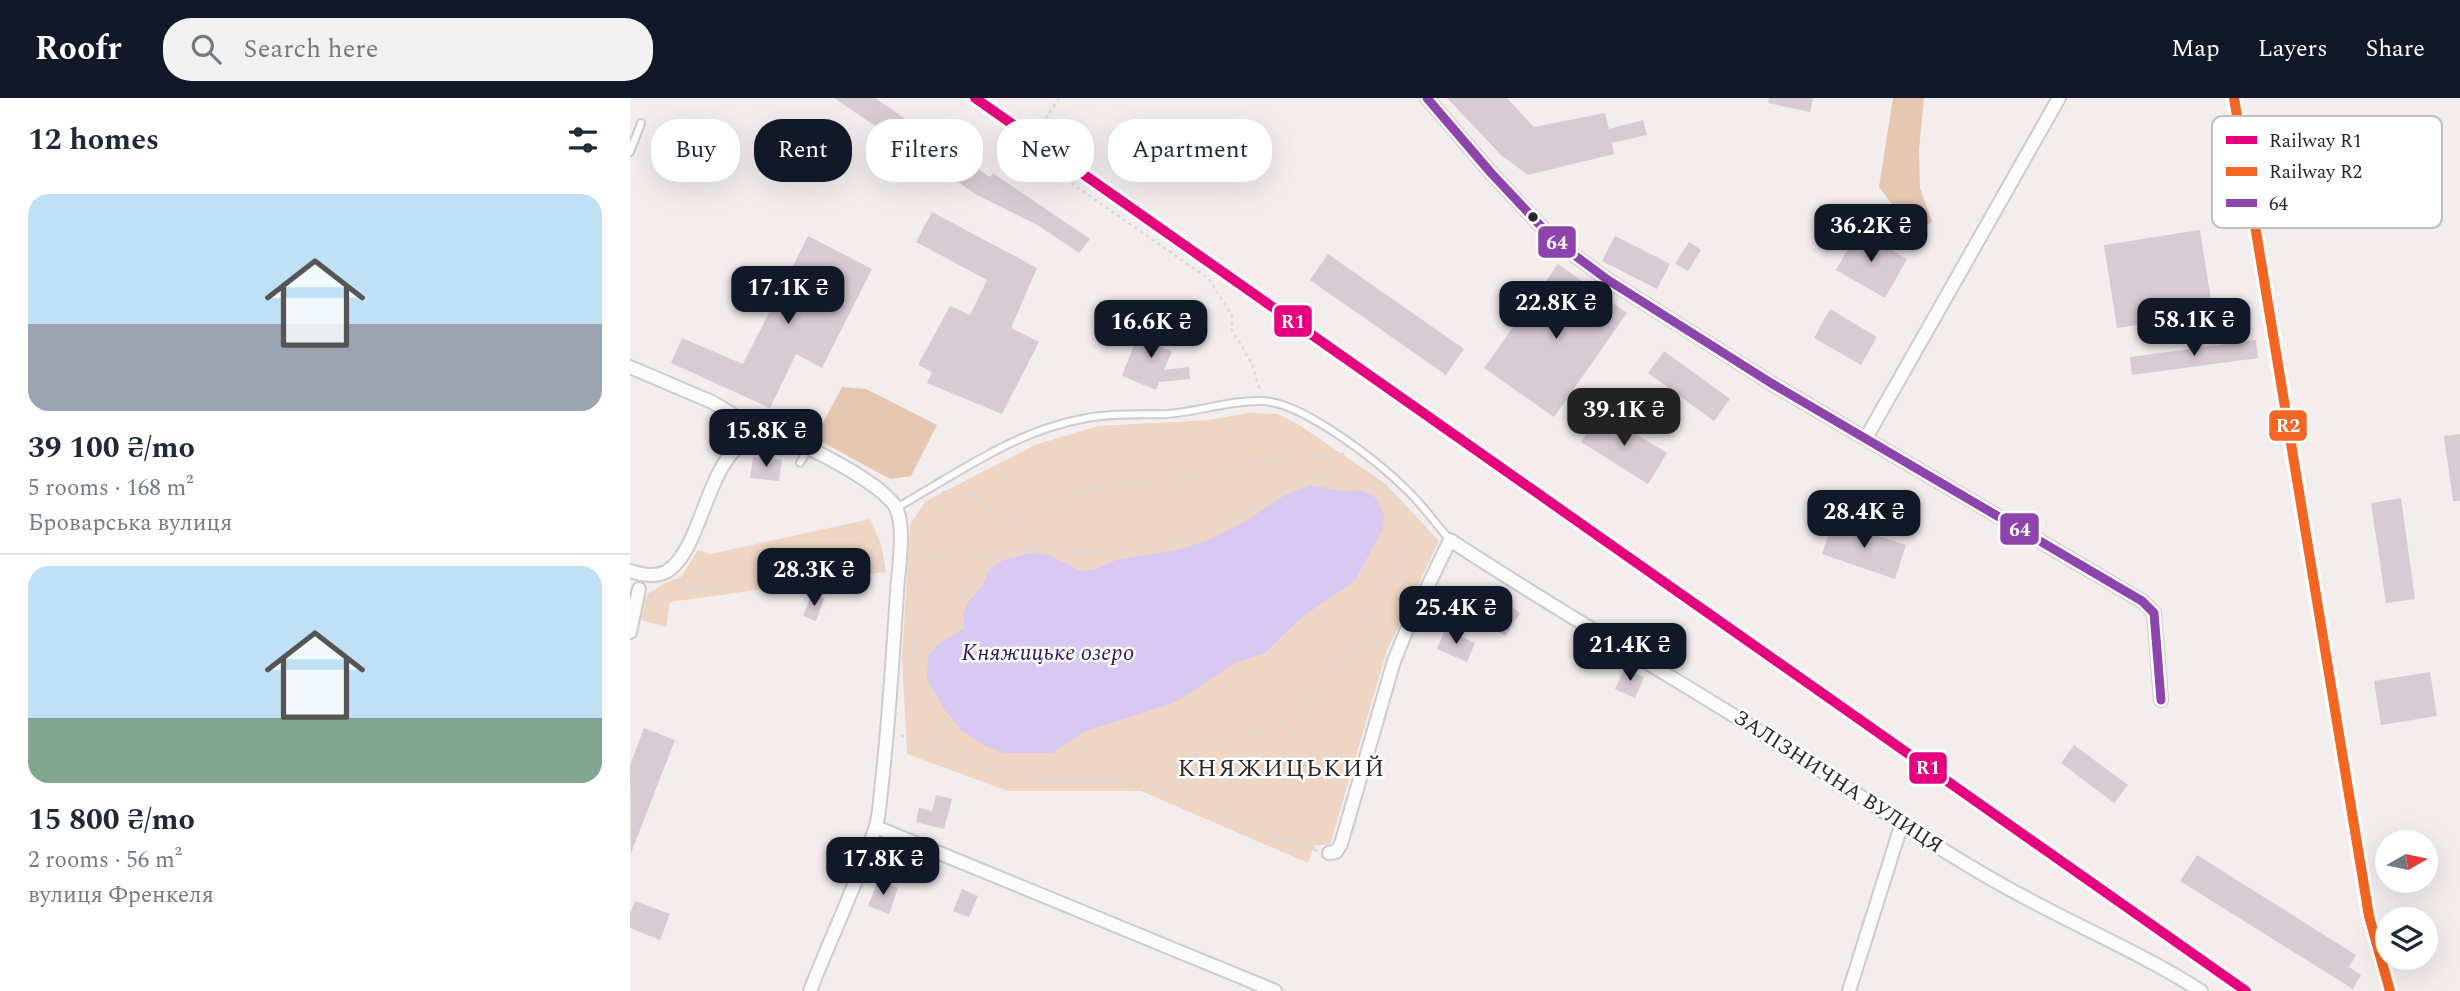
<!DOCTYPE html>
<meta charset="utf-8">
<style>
body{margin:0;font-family:Spectral,serif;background:#f2f2f3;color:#1f2937;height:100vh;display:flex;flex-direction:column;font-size:26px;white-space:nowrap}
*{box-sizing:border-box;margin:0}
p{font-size:23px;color:#747a83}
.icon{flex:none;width:38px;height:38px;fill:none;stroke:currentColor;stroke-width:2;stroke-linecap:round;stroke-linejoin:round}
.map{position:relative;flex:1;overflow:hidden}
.details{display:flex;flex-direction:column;background:#fff;width:630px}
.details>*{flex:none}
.guide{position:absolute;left:21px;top:21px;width:665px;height:63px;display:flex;gap:14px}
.needle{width:46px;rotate:81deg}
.tools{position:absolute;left:1745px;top:732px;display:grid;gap:14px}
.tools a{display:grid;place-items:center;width:63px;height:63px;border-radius:50%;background:#fff;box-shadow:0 7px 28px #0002;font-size:35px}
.price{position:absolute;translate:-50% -60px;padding:0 16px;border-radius:14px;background:#111827;color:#fff;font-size:23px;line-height:46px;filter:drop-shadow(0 2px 4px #0008)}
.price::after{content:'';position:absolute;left:50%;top:42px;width:21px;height:16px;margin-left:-10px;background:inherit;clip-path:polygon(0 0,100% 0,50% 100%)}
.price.on{background:#222;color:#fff}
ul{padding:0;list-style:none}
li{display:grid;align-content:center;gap:14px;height:371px;padding:0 28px}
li+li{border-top:2px solid #e0e1e3}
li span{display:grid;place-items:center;height:217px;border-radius:21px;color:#555}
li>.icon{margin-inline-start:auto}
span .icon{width:126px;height:126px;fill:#fffc;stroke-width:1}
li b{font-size:30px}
h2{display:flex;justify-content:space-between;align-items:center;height:84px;padding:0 28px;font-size:30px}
.chip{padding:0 24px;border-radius:28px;background:#fff;box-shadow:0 7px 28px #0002;font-size:24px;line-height:63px}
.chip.on{background:#111827;color:#fff}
header{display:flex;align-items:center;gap:42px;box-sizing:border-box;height:98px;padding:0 35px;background:#111827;color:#fff}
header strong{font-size:33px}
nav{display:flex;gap:38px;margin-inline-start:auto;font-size:24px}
.search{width:490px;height:63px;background:#f2f2f3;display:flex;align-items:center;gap:18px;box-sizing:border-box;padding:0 24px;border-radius:28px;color:#747a83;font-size:26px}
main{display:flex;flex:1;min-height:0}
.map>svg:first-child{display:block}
.green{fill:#efd6c4}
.forest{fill:#e6c8b2}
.water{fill:#d8c9f2}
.building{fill:#d8cbd4}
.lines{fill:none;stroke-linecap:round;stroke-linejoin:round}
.service-casing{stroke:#d0cbcc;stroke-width:10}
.minor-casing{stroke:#d0cbcc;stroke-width:16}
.path{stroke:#dbd9da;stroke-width:2.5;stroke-dasharray:3.5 3.5;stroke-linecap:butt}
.service{stroke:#fdfcfc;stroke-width:6}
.minor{stroke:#fdfcfc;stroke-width:12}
.bus-1-casing{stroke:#fff;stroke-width:14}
.bus-1{stroke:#8e44ad;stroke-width:9}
.rail-1-casing{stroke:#fff;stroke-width:16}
.rail-2-casing{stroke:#fff;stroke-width:16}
.rail-1{stroke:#e5007d;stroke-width:10}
.rail-2{stroke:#f26522;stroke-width:10}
.bus-dot{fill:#2b2728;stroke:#fff;stroke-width:2.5}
.labels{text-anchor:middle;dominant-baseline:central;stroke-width:5;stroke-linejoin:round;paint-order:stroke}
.street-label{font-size:21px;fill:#2b2728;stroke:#fff}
.water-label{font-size:23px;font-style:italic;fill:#36195a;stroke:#fff}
.quarter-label{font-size:24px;letter-spacing:2px;fill:#2b2728;stroke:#fff}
.key{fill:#fff;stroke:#bfbebe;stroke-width:2}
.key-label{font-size:19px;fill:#2b2728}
.line-badge{stroke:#fff;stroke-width:2.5}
.badge-label{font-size:19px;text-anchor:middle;font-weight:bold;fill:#fff}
</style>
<header>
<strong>Roofr</strong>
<div class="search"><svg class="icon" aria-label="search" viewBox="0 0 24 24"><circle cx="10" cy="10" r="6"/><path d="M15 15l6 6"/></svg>Search here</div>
<nav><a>Map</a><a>Layers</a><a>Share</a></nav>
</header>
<main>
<section class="details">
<h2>12 homes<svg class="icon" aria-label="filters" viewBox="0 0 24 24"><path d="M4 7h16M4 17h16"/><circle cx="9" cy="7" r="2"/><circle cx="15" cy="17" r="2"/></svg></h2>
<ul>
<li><span style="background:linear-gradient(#bfe0f5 60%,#9aa5b1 0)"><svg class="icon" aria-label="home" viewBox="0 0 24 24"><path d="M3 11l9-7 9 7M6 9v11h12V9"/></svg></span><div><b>39 100 ₴/mo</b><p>5 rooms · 168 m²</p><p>Броварська вулиця</p></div></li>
<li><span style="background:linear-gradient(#bfe0f5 70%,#7fa58c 0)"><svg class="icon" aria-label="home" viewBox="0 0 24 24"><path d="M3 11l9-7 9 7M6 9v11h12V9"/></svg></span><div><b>15 800 ₴/mo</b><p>2 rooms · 56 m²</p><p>вулиця Френкеля</p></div></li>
</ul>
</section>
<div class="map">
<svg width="1830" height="893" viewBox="0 0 1830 893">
<rect width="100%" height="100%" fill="#f3edee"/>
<!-- green -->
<path class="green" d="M618 315 648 316 671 328 756 386 809 443 757 552 700 747H685L678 765 511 693H378L277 656 272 560 280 426 296 403 405 347 468 328 579 322Z
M240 421 251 446 256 474 40 504 36 529 11 522 17 496 35 485 51 479 68 452 81 456Z"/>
<!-- forest -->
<path class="forest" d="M1263 0H1294L1289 52 1290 90 1302 124 1289 131 1269 115 1249 89Z
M212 289 236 291 307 327 281 378 260 381 185 340Z"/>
<!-- water -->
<path class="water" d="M681 387 713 393 731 392 746 400 754 416 753 431 724 484 672 519 635 555 605 565 546 604 454 634 422 655H374L353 647 331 632 314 611 297 580 298 558 308 546 334 530 333 514 339 503 353 487 358 473 373 462 405 454 421 458 451 473 466 471 488 461 548 452 576 443 616 423 653 398Z"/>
<!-- building -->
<path class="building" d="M204 0H245L360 79 363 75 460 141 449 155 409 128 347 97Z
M817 0H877L904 29 975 15 979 31 1013 22 1017 37 982 45 984 56 898 77 872 58Z
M1139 0H1183L1180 14 1138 5Z
M302 114 407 170 381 230 409 244 372 316 297 285 302 274 288 267 320 208 340 217 357 182 286 144Z
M1570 132 1583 215 1487 230 1474 147Z
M1228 133 1277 161 1255 200 1206 172Z
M178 138 242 171 192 270 166 256 140 310 41 265 52 240 113 266Z
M985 138 1040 166 1027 191 972 163Z
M1059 144 1071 152 1058 173 1045 166Z
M698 156 834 251 816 277 680 182Z
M928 166 997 215 924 319 854 270Z
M1200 211 1247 239 1231 267 1184 240Z
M514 216 527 222 517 243 542 253 534 272 559 269 560 281 529 284 526 292 492 278 507 239 504 237Z
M1626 242 1628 260 1502 277 1500 259Z
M1034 253 1100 301 1084 323 1018 275Z
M970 314 1037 355 1018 386 951 344Z
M1830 336V403H1823L1814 338Z
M123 359 152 362 149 383 120 380Z
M1771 400 1785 501 1756 505 1741 405Z
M1203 423 1276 447 1265 481 1192 456Z
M182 496 194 501 186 523 173 518Z
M870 502 890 515 875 538 855 526Z
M815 531 845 545 837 564 807 551Z
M994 570 1014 579 1005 600 985 591Z
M1800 574 1807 618 1751 627 1744 583Z
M14 630 45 642 1 755 0 667Z
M1444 647 1498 687 1484 705 1431 665Z
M306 697 322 701 314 731 286 724 289 710 302 713Z
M1567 757 1726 857 1719 869 1731 877 1723 891 1550 783Z
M248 782 268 790 259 816 238 808Z
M332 791 348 798 339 819 323 813Z
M5 803 40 816 30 842 0 830V816Z"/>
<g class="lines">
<defs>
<path id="service" d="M0 54 11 25
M170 365 178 351
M266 410C325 377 385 333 452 321 480 315 509 317 537 316 568 314 600 302 632 303 673 304 749 364 779 394 794 409 806 426 820 442"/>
<path id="minor" d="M797 0 862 76 924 142 978 182 1141 285 1512 503 1524 515 1531 602
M0 269 82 304 139 338
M1236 340 1429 0
M0 473C11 477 26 479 36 474 80 448 76 322 150 339 175 345 256 388 266 410 276 430 268 472 267 494 263 558 259 621 252 684 250 699 250 717 245 731 227 786 201 839 180 893
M0 534 9 491
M246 729 645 893
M699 755 706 754 711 746 764 563 775 536 820 442C929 514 1044 579 1154 649 1228 695 1298 746 1374 788 1439 825 1508 853 1571 893
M1219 893 1272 725"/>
</defs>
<!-- service casing -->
<use href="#service" class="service-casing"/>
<!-- minor casing -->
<use href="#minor" class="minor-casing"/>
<!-- path -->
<path class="path" d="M429 0 415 22 411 64 579 181 602 218V232L622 266 630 293
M312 394 338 397 375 419 406 406 479 387 550 382 633 362 715 356
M375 419 390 434 402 450
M283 462C311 459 341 460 369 456 380 455 389 450 400 450 418 450 437 454 455 454 474 454 493 452 511 448 550 441 587 431 622 412 640 402 656 387 676 381 691 376 709 383 724 386 736 388 749 390 760 396 799 416 763 475 749 501 724 548 691 601 643 628 626 638 604 641 585 648 558 657 532 674 504 678 428 688 241 669 283 552L344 482 371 456
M47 482 65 493
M19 499 255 465
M283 551 294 461
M718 553 758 541
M271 637 364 675 389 682 509 686 535 691 608 720 644 738 688 753"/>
<!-- service -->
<use href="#service" class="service"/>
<!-- minor -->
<use href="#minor" class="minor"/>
<defs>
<path id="bus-1" d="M797 0 862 76 924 142 978 182 1141 285 1512 503 1524 515 1531 602"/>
</defs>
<!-- bus-1 casing -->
<use href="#bus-1" class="bus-1-casing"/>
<!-- bus-1 -->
<use href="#bus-1" class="bus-1"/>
<defs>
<path id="rail-1" d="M345 0 1616 893"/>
<path id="rail-2" d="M1604 0 1739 818 1760 893"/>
</defs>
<!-- rail-1 casing -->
<use href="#rail-1" class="rail-1-casing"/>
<!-- rail-2 casing -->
<use href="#rail-2" class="rail-2-casing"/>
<!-- rail-1 -->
<use href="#rail-1" class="rail-1"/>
<!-- rail-2 -->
<use href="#rail-2" class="rail-2"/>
</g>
<!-- markers -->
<circle class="bus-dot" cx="903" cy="119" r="6"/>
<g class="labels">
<!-- street labels -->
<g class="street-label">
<text transform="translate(1208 684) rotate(33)">ЗАЛІЗНИЧНА ВУЛИЦЯ</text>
</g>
<!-- water labels -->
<g class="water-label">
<text x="418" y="555">Княжицьке озеро</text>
</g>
<!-- quarter labels -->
<g class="quarter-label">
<text x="652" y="671">КНЯЖИЦЬКИЙ</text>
</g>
</g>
<!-- legend -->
<rect x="1582" y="18" width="230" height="112" rx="10" class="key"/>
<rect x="1596" y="38" width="31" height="8" fill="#e5007d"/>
<rect x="1596" y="69" width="31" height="9" fill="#f26522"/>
<rect x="1596" y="101" width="31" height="8" fill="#8e44ad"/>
<g class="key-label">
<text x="1639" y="49">Railway R1</text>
<text x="1639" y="80">Railway R2</text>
<text x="1639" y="112">64</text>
</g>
<g class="line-badge">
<rect x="907" y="127" width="40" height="34" rx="7" fill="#8e44ad"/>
<rect x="643" y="206" width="40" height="34" rx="7" fill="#e5007d"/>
<rect x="1638" y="311" width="40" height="33" rx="7" fill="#f26522"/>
<rect x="1369" y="414" width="41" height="34" rx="7" fill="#8e44ad"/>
<rect x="1278" y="653" width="40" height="34" rx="7" fill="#e5007d"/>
</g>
<g class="badge-label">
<text x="927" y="151">64</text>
<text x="663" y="230">R1</text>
<text x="1658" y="334">R2</text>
<text x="1390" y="438">64</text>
<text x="1298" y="676">R1</text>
</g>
</svg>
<div class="tools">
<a><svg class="needle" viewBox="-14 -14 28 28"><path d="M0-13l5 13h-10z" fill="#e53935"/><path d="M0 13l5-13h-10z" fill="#747a83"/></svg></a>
<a><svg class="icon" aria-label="layers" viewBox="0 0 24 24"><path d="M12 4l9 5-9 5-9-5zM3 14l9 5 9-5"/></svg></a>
</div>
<b class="price" style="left:1241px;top:166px">36.2K ₴</b>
<b class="price" style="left:158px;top:228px">17.1K ₴</b>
<b class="price" style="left:926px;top:243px">22.8K ₴</b>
<b class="price" style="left:1564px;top:260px">58.1K ₴</b>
<b class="price" style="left:521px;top:262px">16.6K ₴</b>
<b class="price on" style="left:994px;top:350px">39.1K ₴</b>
<b class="price" style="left:136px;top:371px">15.8K ₴</b>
<b class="price" style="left:1234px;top:452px">28.4K ₴</b>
<b class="price" style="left:184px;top:510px">28.3K ₴</b>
<b class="price" style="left:826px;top:548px">25.4K ₴</b>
<b class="price" style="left:1000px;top:585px">21.4K ₴</b>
<b class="price" style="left:253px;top:799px">17.8K ₴</b>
<div class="guide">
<a class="chip">Buy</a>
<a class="chip on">Rent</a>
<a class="chip">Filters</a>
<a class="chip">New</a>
<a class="chip">Apartment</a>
</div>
</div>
</main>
